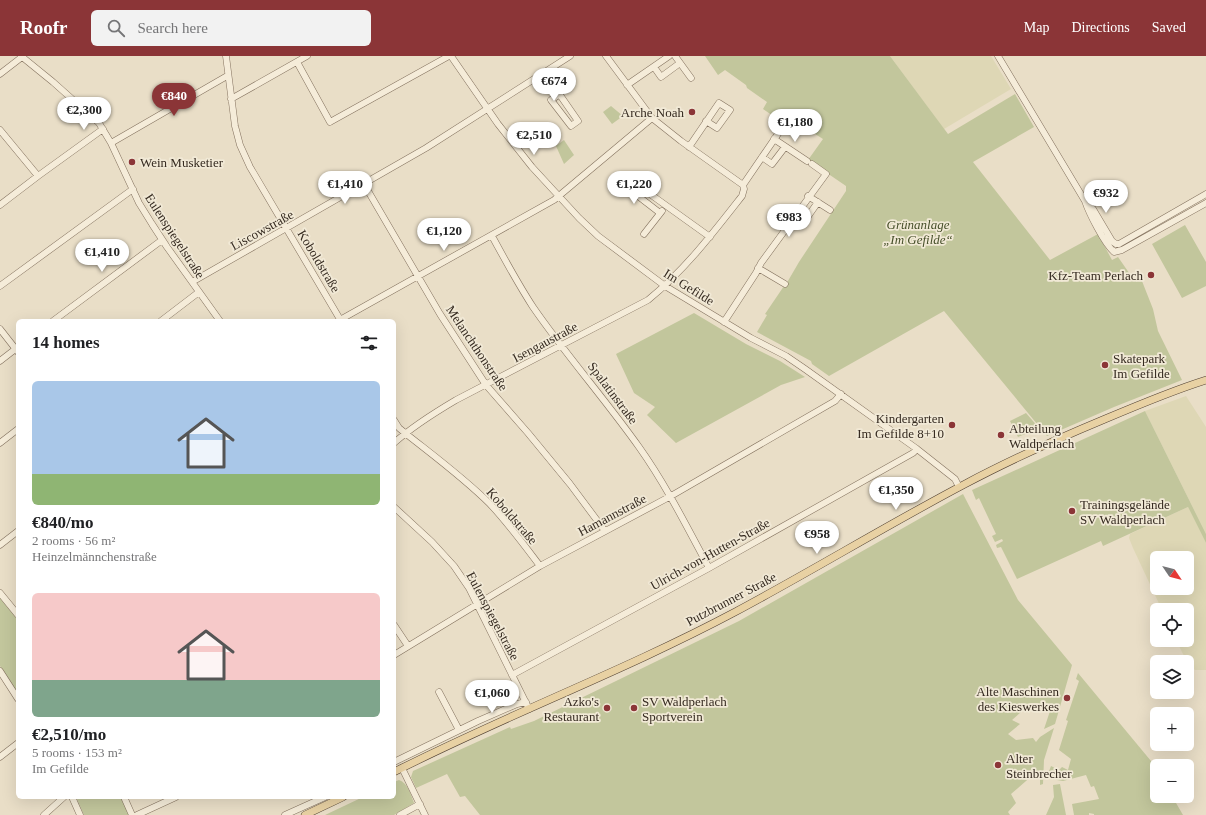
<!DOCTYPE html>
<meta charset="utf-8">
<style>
body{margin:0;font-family:Georgia,serif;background:#f2f2f2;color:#202124;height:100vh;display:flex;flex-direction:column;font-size:15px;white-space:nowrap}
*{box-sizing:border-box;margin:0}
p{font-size:13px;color:#757577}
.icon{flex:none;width:22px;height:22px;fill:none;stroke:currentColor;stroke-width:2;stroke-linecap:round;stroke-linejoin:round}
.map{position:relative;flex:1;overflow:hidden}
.sheet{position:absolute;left:16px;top:263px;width:380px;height:480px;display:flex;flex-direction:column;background:#fff;border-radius:6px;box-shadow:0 4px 16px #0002}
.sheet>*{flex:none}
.needle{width:26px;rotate:125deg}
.controls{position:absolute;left:1150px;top:495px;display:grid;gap:8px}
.controls a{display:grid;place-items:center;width:44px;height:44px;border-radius:6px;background:#fff;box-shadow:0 4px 16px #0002;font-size:20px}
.price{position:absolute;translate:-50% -34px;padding:0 9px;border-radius:14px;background:#fff;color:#222;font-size:13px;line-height:26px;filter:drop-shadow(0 1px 2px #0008)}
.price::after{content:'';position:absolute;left:50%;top:24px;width:12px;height:9px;margin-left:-6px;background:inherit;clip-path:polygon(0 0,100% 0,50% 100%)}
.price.selected{background:#8b3537;color:#fff}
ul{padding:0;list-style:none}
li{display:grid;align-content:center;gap:8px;height:212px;padding:0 16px}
li span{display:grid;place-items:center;height:124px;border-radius:6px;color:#555}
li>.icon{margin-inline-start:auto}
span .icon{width:72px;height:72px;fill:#fffc;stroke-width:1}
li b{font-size:17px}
h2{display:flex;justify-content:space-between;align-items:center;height:48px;padding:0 16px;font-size:17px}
header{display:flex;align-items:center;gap:24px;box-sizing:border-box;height:56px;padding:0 20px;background:#8b3537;color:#fff}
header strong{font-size:19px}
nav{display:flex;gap:22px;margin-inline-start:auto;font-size:14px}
.search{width:280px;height:36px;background:#f2f2f2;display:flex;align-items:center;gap:10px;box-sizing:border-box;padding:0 14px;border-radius:6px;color:#757577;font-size:15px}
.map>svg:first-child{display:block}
.farmland{fill:#ded7b5;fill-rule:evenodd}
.green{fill:#c2c69c}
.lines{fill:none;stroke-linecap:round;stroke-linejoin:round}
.minor-casing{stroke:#83715e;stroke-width:7}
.major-casing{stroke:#514032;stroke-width:8}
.minor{stroke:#f5ecd9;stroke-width:6}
.major{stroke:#e8d1a3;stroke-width:7}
.poi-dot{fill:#8b3537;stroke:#f1e9d6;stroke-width:1.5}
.labels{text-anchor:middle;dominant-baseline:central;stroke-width:3.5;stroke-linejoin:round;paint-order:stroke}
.poi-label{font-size:13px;fill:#352a20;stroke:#f1e9d6;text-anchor:start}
.park-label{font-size:13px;font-style:italic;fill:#464f29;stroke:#f1e9d6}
.street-label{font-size:13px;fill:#352a20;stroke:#f1e9d6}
</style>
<header>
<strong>Roofr</strong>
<div class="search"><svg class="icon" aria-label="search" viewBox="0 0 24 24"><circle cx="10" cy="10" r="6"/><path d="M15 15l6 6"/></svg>Search here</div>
<nav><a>Map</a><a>Directions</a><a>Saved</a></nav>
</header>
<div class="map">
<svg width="1206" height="759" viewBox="0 0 1206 759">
<rect width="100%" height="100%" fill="#e9dec7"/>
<!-- farmland -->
<path class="farmland" d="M890 0H991L1011 33 944 73Z
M1186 340 1206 371V478L1145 355Z
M1188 451 1206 487V614H1195L1188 608 1176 584H1187V554H1162L1133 492 1129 482 1130 478ZM1157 502H1187V532H1157Z"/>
<!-- green -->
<path class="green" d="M705 0H890L948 78 1015 38 1034 71 973 106 1050 204 1098 178 1112 204 1118 201 1134 224 1140 220 1153 253 1158 275 1182 324 1114 351 1047 380 944 255 829 320 812 308 811 305 757 276 767 259 765 258 784 230H785L799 206 846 135V130L808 104 823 83 790 62 785 68 763 53 767 46 747 32 746 29 725 14 718 19Z
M611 50 623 60 612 68 603 56Z
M564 84 574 99 564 108 556 90Z
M1185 169 1206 206V230L1182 242 1152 188Z
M694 257 746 288 780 305 805 321 781 329 676 387 647 359 655 351 634 337 616 298Z
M1145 355 1206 478V487L1188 451 1103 490 1101 485 1017 523 1001 491 997 492 996 489 1003 485 1002 483 995 486 992 480 996 478 979 442 976 444 972 434Z
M1026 357 1039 372 1018 381 1010 365Z
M963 438 1018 544 1072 609 1055 668 1044 673 1050 655 1037 647H1031L1012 664 1020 668 1008 678 1016 684 1033 682 1036 686 1040 681 1054 672 1044 704 1043 728 1040 729V718H1034L1011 738 1016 747 1008 756 1010 759H480L465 740 460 741 447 718 416 732 411 721 413 715 510 671 511 673 534 665 739 565Z
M0 542 18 564V638L0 610Z
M1078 617 1151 705 1157 716V740H1172L1183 759H1094V758L1089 757V759H1074L1072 748 1099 743 1094 730 1091 731 1086 719 1063 725 1051 723 1048 718 1051 710 1059 714 1062 711 1068 714 1071 703 1059 694 1068 665 1066 664 1079 625 1076 623Z
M399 724C408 727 411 739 414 747L394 759H325L363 741H394V726Z
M1060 728 1066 759H1046L1054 741 1053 729Z
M76 741H121L129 759H84Z"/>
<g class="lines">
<defs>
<path id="minor" d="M21 0 53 26 99 67 111 87 139 147 152 168 167 191 220 265
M226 0 235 70 240 89 250 111 341 265
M451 0 498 68 532 111 579 162 598 180 665 230 751 282 786 300 805 313 917 393 955 423 959 431
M675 0 691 22
M998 0 1085 145C1089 157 1104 187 1114 196L1122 194 1206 147
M297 6 330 66 449 0
M654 11 661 21 680 7
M544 16 578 65 571 70 551 44 560 38
M0 18 22 1
M627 29 669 0
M231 43 307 0
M0 74 38 120
M774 83 807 105
M111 87 227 20
M689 91 719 47 730 54 717 72 706 65
M762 101 772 108 785 91
M364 128 440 258 486 329 528 377 570 428 605 475
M743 129 784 69
M808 140 830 154
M1087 147 1093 153 1112 185 1116 188H1119
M0 149 38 120 103 73
M660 157 638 140 643 133 710 181
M794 160 804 166 818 146
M644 178 662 155
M492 180C505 204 518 228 533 251 566 299 605 343 639 391 666 429 687 471 709 512
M1119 188 1206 138
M758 212 785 228
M192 226 426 92 570 0
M0 230 133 133
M53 265 162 184
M161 265 199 236
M338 265 554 144 652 62
M724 266 756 217 761 207 826 118 812 108
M0 273 18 296
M0 305 18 291
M394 364 399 372 405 377C434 400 464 422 490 448 508 467 524 489 540 510
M0 387 18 373
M394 387C413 370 434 357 456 344L648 244C685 214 713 177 742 140L744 133 743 129 681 85 652 62 606 0
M394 451 432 486 454 510 469 532 529 653
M0 489 18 475
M0 537 18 559
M394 569 408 590
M394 599 540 510 671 440 835 345 841 338
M0 615 18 643
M512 619 709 512 913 397 917 393
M439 636 459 674
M0 701 18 687
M394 706 478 665 517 648 526 646
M402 712 425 759
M72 741 80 759
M124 741 132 759
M44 759 64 741
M137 759 176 741
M285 759 325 741
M400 759 420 748"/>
<path id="major" d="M394 716C506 659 624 615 735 556 812 515 887 469 965 428 1010 404 1057 383 1105 363 1138 349 1171 335 1206 324
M305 759 343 741"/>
</defs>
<!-- minor casing -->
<use href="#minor" class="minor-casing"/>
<!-- major casing -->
<use href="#major" class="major-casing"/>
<!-- minor -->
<use href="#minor" class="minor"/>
<!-- major -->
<use href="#major" class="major"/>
</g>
<!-- markers -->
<g class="poi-dot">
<circle cx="692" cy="56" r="4"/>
<circle cx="132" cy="106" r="4"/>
<circle cx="1151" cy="219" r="4"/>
<circle cx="1105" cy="309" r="4"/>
<circle cx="952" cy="369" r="4"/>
<circle cx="1001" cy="379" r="4"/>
<circle cx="1072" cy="455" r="4"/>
<circle cx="1067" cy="642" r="4"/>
<circle cx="607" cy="652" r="4"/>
<circle cx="634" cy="652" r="4"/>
<circle cx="998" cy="709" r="4"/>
</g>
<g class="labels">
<!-- poi labels -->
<g class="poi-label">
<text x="684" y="56" text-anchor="end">Arche Noah</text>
<text x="140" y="106">Wein Musketier</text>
<text x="1143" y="219" text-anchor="end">Kfz-Team Perlach</text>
<text x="1113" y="302">Skatepark<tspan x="1113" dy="15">Im Gefilde</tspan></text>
<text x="944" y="362" text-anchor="end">Kindergarten<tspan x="944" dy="15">Im Gefilde 8+10</tspan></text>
<text x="1009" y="372">Abteilung<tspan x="1009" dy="15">Waldperlach</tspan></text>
<text x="1080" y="448">Trainingsgelände<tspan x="1080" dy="15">SV Waldperlach</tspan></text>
<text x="1059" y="635" text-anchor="end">Alte Maschinen<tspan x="1059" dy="15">des Kieswerkes</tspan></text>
<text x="599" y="645" text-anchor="end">Azko's<tspan x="599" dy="15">Restaurant</tspan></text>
<text x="642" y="645">SV Waldperlach<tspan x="642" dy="15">Sportverein</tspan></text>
<text x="1006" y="702">Alter<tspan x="1006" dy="15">Steinbrecher</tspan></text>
</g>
<!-- park labels -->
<g class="park-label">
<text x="918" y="168">Grünanlage<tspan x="918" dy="15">„Im Gefilde“</tspan></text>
</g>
<!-- street labels -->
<g class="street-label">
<text transform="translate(262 174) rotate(-29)">Liscowstraße</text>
<text transform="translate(175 180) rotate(57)">Eulenspiegelstraße</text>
<text transform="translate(319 205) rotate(59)">Koboldstraße</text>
<text transform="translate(689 231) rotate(32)">Im Gefilde</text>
<text transform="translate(545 286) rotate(-28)">Isengaustraße</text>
<text transform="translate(477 292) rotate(56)">Melanchthonstraße</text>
<text transform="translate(613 337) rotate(53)">Spalatinstraße</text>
<text transform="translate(612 459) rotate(-28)">Hamannstraße</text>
<text transform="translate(512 460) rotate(49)">Koboldstraße</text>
<text transform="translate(710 498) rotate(-29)">Ulrich-von-Hutten-Straße</text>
<text transform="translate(731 543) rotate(-28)">Putzbrunner Straße</text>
<text transform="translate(493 560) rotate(62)">Eulenspiegelstraße</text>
</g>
</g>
</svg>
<div class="controls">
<a><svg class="needle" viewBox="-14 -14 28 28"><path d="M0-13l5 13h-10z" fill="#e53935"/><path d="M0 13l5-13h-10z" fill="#757577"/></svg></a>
<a><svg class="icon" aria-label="locate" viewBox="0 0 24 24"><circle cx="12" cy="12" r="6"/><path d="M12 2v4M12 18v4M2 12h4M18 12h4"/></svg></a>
<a><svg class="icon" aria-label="layers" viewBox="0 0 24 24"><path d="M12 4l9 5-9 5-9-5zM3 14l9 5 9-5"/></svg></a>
<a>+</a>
<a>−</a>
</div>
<b class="price" style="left:554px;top:46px">€674</b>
<b class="price selected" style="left:174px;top:61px">€840</b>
<b class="price" style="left:84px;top:75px">€2,300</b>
<b class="price" style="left:795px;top:87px">€1,180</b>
<b class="price" style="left:534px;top:100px">€2,510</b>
<b class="price" style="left:345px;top:149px">€1,410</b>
<b class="price" style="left:634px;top:149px">€1,220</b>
<b class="price" style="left:1106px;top:158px">€932</b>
<b class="price" style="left:789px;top:182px">€983</b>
<b class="price" style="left:444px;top:196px">€1,120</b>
<b class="price" style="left:102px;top:217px">€1,410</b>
<b class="price" style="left:896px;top:455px">€1,350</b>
<b class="price" style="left:817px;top:499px">€958</b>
<b class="price" style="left:492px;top:658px">€1,060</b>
<section class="sheet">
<h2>14 homes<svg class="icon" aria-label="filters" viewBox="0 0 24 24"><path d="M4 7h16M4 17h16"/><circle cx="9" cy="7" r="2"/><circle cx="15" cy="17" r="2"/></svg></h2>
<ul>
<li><span style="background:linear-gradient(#a9c7e8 75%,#8fb573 0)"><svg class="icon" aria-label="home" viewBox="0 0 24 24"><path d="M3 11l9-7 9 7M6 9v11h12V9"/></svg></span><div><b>€840/mo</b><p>2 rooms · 56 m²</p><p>Heinzelmännchenstraße</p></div></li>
<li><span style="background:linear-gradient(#f6c9c9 70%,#7fa58c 0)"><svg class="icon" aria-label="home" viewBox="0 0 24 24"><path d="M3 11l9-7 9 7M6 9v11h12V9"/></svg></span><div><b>€2,510/mo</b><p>5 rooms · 153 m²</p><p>Im Gefilde</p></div></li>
</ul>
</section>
</div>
